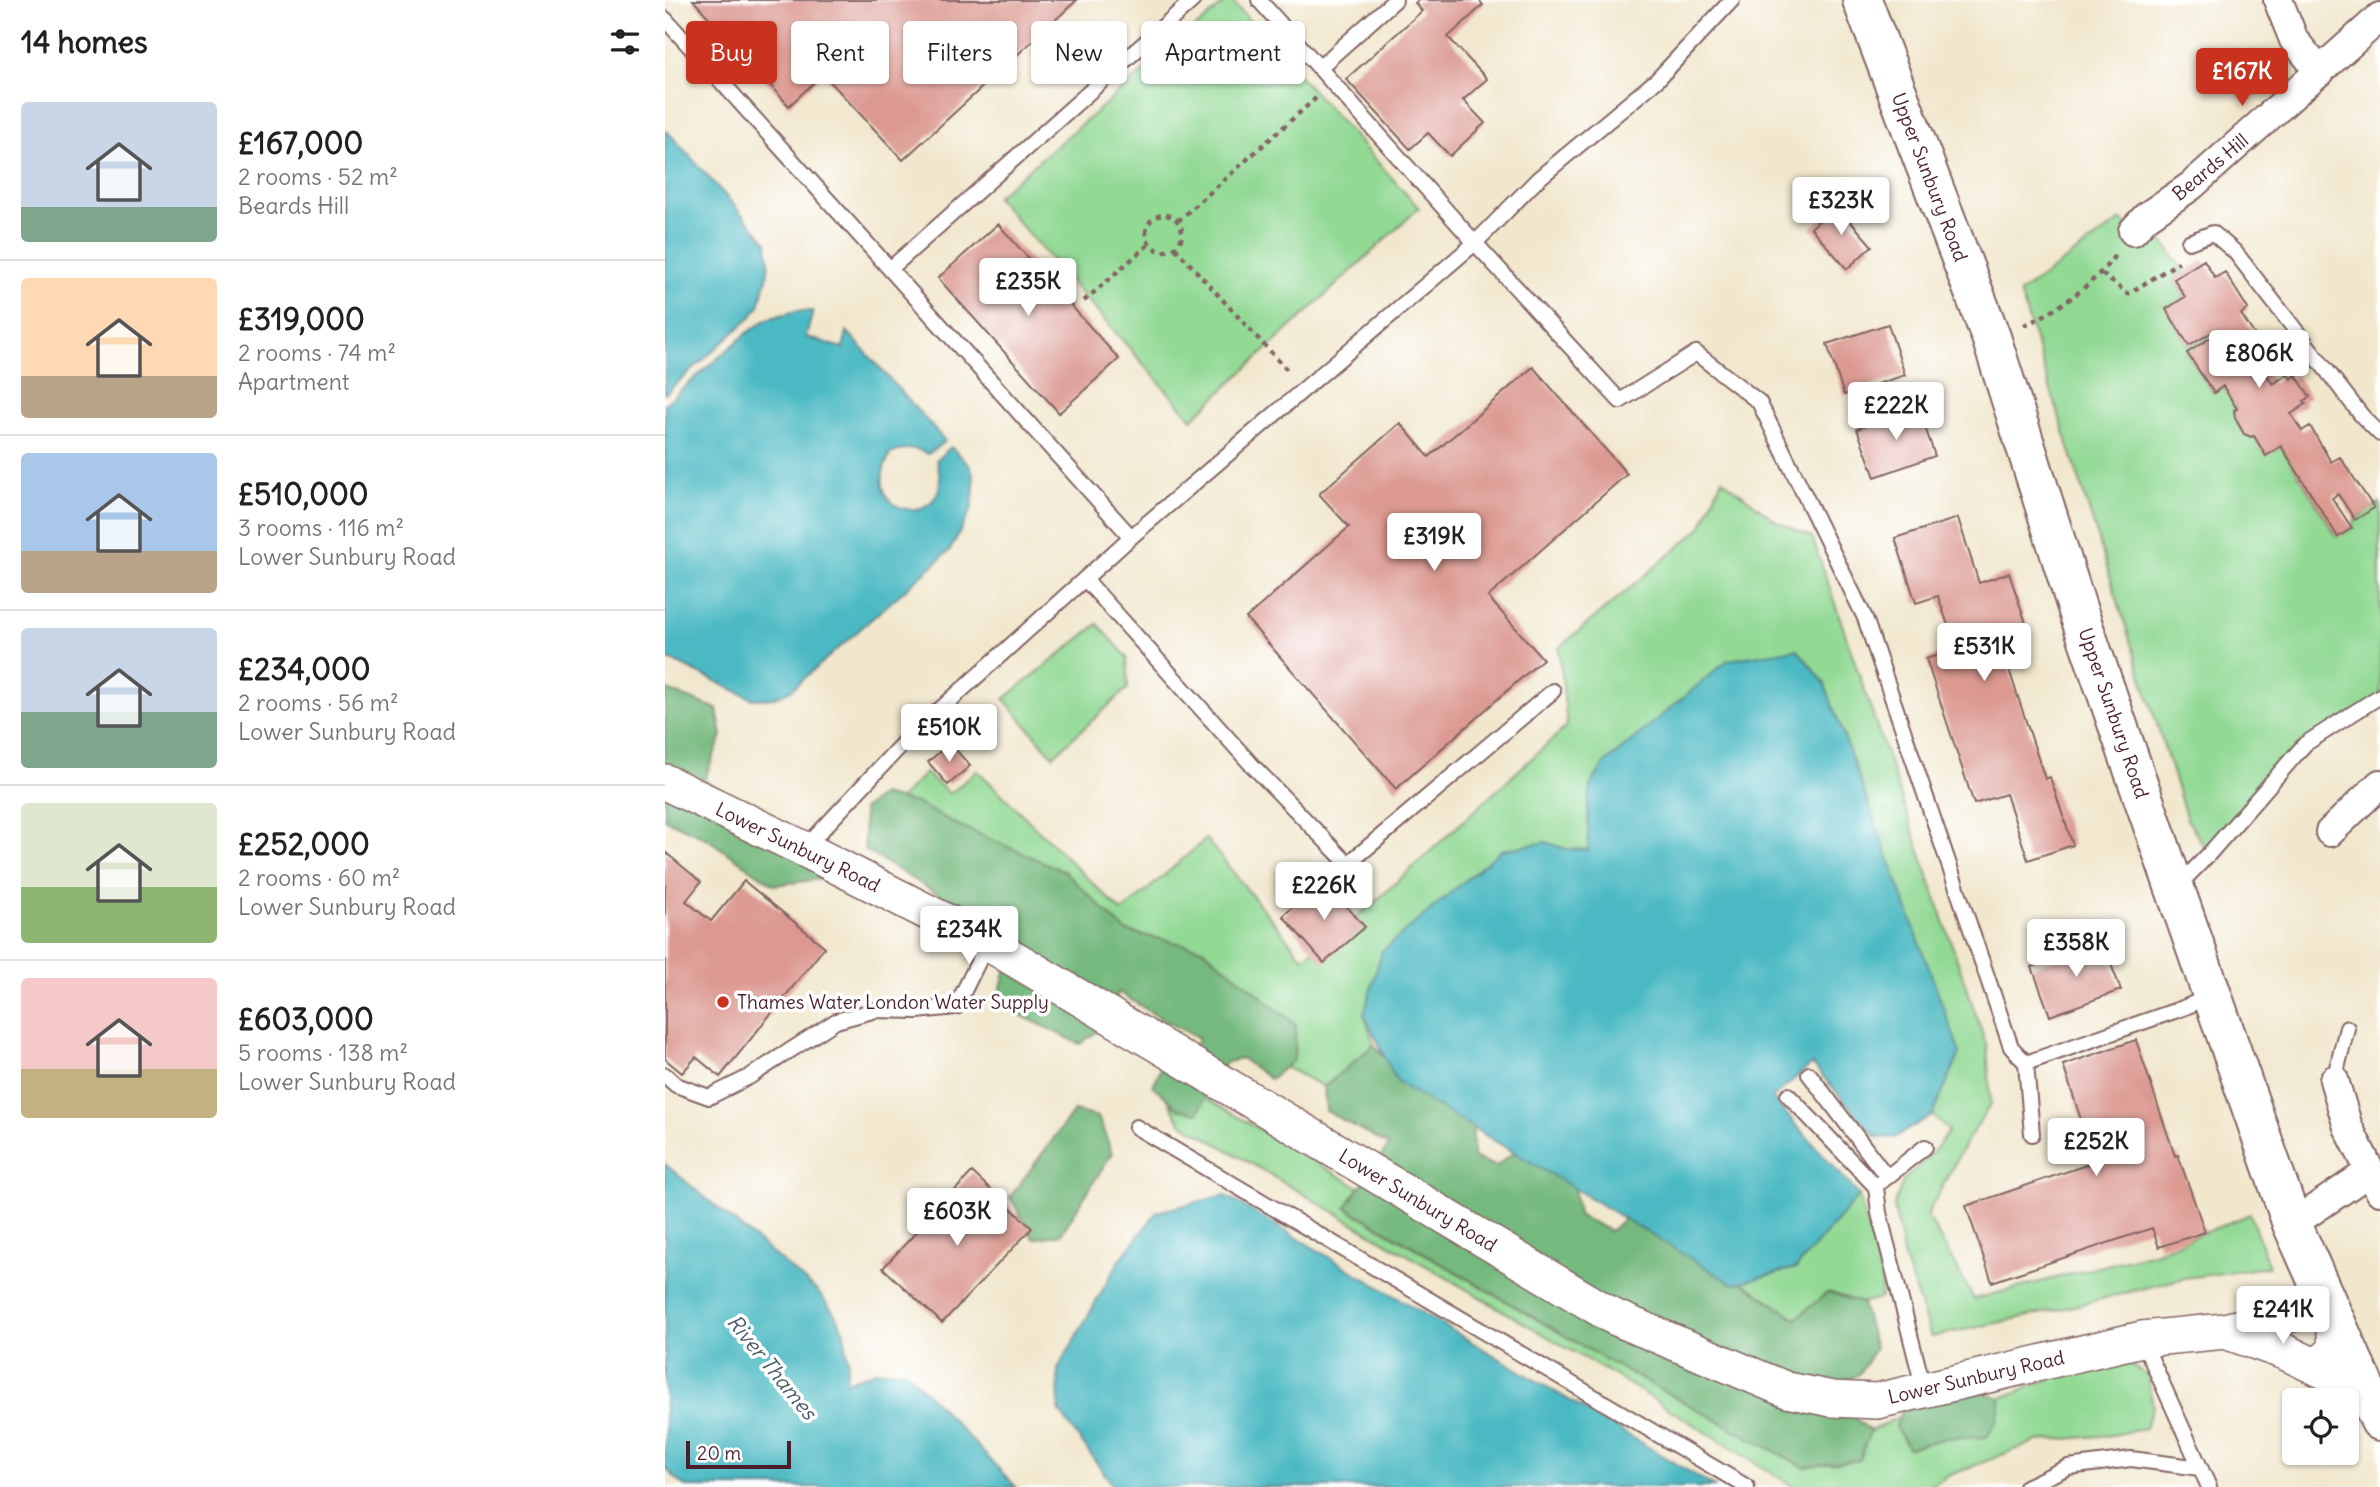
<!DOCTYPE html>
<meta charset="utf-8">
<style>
body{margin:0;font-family:Delius,sans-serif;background:#f2f2f2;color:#202124;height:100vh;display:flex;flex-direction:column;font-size:26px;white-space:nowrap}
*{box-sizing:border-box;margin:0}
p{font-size:23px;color:#757577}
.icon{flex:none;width:38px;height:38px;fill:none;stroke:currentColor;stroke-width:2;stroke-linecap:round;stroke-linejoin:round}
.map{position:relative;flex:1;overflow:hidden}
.panel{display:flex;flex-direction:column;background:#fff;width:665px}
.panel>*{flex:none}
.banner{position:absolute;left:21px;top:21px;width:665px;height:63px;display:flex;gap:14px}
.buttons{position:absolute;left:1617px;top:1388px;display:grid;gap:14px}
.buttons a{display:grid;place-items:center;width:77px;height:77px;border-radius:7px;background:#fff;box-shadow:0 2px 5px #0004;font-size:35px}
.scale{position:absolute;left:21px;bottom:18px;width:105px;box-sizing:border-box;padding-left:7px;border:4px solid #4a1f2b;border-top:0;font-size:19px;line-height:24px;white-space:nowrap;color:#4a1f2b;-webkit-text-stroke:5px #fff;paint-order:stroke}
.price{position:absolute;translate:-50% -60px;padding:0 16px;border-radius:7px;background:#fff;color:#222;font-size:23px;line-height:46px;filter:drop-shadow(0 2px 4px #0008)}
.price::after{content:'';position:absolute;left:50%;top:42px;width:21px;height:16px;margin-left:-10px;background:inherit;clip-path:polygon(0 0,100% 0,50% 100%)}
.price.selected{background:#c8321e;color:#fff}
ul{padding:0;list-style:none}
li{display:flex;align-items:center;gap:21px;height:175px;padding:0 21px}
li+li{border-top:2px solid #e0e0e0}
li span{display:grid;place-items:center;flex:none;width:196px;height:140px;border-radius:7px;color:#555}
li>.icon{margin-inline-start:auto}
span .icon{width:84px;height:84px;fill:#fffc;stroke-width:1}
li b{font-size:30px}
h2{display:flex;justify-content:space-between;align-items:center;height:84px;padding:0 21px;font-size:30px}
.chip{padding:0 24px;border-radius:7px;background:#fff;box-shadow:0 2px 5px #0004;font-size:24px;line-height:63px}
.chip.selected{background:#c8321e;color:#fff}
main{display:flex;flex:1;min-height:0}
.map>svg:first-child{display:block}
.green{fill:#92d994;stroke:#6e7c60;stroke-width:2}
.forest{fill:#75b97e;stroke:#606c54;stroke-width:2}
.water{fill:#4bb9c3;stroke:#4a6c77;stroke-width:2}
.building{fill:#db9991}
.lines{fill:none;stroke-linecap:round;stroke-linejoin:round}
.service-casing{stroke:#846564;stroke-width:18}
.minor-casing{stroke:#846564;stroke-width:32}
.tertiary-casing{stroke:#846564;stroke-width:38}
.trunk-casing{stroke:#846564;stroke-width:42}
.path{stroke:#846564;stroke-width:4.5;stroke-dasharray:5 5;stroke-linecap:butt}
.service{stroke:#fff;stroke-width:14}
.minor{stroke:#fff;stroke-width:28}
.tertiary{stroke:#fff;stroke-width:35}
.trunk{stroke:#fff;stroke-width:38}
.poi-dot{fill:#c8321e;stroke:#fff;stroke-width:2.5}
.labels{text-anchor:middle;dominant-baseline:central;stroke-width:7;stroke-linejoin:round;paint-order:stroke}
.street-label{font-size:19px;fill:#4a1f2b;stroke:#fff}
.poi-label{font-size:19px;fill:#4a1f2b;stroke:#fff;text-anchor:start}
.water-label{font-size:21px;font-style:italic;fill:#4a5d68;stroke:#fff}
</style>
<main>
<section class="panel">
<h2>14 homes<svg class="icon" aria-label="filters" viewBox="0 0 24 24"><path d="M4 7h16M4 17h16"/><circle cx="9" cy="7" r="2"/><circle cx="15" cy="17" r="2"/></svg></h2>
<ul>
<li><span style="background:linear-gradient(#c9d6e8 75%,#7fa58c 0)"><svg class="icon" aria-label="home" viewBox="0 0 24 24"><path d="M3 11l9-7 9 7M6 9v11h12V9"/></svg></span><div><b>£167,000</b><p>2 rooms · 52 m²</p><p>Beards Hill</p></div></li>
<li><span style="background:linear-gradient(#ffd9b3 70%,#b9a48a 0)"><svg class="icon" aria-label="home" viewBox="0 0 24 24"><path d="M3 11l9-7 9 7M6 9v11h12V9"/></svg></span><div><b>£319,000</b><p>2 rooms · 74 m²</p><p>Apartment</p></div></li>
<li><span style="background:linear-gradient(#a9c7e8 70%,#b9a48a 0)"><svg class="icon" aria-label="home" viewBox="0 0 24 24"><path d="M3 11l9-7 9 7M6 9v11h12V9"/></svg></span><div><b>£510,000</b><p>3 rooms · 116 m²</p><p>Lower Sunbury Road</p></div></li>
<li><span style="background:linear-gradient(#c9d6e8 60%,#7fa58c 0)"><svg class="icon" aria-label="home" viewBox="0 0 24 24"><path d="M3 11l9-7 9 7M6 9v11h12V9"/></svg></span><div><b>£234,000</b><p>2 rooms · 56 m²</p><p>Lower Sunbury Road</p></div></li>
<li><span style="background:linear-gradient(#dfe7d0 60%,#8fb573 0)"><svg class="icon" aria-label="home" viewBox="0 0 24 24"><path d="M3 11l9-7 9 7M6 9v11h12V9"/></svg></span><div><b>£252,000</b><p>2 rooms · 60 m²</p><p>Lower Sunbury Road</p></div></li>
<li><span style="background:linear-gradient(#f6c9c9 65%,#c2b280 0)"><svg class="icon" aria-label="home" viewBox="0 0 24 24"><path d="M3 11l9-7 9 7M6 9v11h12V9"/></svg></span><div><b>£603,000</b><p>5 rooms · 138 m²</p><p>Lower Sunbury Road</p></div></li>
</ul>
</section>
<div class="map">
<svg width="1715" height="1487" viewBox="0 0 1715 1487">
<rect width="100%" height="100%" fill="#fff"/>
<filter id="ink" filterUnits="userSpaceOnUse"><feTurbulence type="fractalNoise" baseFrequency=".0143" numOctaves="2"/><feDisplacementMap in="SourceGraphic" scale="14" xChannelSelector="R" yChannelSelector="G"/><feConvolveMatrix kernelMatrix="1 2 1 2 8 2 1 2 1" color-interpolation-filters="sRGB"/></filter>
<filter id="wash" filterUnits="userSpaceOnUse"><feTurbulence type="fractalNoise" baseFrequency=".00686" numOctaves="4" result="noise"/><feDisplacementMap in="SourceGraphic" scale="28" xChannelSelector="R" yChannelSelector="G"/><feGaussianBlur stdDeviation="1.57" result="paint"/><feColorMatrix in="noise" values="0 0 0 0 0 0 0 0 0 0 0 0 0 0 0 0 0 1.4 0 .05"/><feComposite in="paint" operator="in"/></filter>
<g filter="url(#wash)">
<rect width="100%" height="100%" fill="#f1e7cd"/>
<!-- green -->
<path class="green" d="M563 0H566L754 208 527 419 331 197Z
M1481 217 1519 272 1509 279 1520 297 1501 309 1524 346 1552 329 1554 332 1522 353 1548 392 1558 386 1572 409 1569 410C1570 422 1576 432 1586 437L1589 436 1601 455 1616 446 1672 537 1687 528 1690 520 1715 503V696L1640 744 1544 854 1522 819 1355 293 1456 220 1468 230Z
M1057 479 1111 521 1147 537 1322 1047 1326 1104 1300 1144 1262 1215 1309 1299 1492 1252 1585 1214 1604 1267 1519 1278 1401 1308 1266 1337 1239 1258 1229 1206 1238 1181 1268 1152 1284 1131 1267 1115 1295 1053 923 804V850L901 849 880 842 699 1014 709 1045 659 1087 612 1063 235 799 260 773 285 794 312 770 457 912 541 839 638 958 710 902 902 726 894 648 1036 528Z
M433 624 462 657 463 688 388 756 339 699Z
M539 1097 695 1188 681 1208 948 1364 1139 1467 1194 1459 1205 1431 1234 1417 1231 1427 1243 1448 1280 1438 1322 1437 1332 1420 1336 1398 1412 1368 1462 1363 1482 1375 1488 1406 1480 1428 1449 1435 1372 1441 1283 1476 1264 1487H1129L972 1389 515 1122 503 1099 514 1109 532 1113Z
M1194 1195 1217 1282 1216 1298 1197 1303 1163 1292 1131 1319 1077 1282 1131 1268Z"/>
<!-- forest -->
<path class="forest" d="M0 689 52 709 57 736 39 780 167 851 157 879 109 885 41 838 0 819Z
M216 795 251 803 293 825 399 871 461 931 538 949 631 1025 629 1060 605 1079 576 1058 560 1063 542 1092 533 1113 514 1109 488 1086 498 1062 528 1050 534 1038 502 1022 453 992 440 1025 415 1044 355 1015 333 999 349 937 305 914 200 850 198 809Z
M709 1045 734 1073 808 1117V1158L831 1166 858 1146 907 1173 913 1215 945 1231 964 1214 1002 1231 1131 1319 1163 1292 1197 1303 1210 1348 1194 1374 1174 1386 1181 1410 1205 1431 1195 1460 1139 1467 948 1364 681 1207 724 1145 661 1111 659 1087Z
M409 1111 433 1117 447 1153 396 1234 369 1239 345 1197Z
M1310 1390 1336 1398 1332 1420 1322 1437 1280 1438 1243 1448 1231 1427 1237 1410Z"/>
<!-- water -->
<path class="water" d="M0 131 4 133 102 242 104 263 102 278 94 306 86 317 0 394Z
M131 311H148L141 337 178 348 182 331 280 441 263 454C249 446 240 448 225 454 189 523 296 530 271 460L286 447 305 466 309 478V491L307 508 285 550 126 690 109 698 88 699 0 657V404L81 334 102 319Z
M1132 649 1159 682 1295 1053 1267 1115 1229 1138 1211 1137 1147 1064 1107 1098 1194 1195 1131 1268 1068 1284 732 1082 699 1014 717 951 836 850 880 842 901 849 923 850V804L927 783 940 763 1063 660Z
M0 1164 152 1291 172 1317 179 1332 183 1359 181 1382 211 1371 240 1370 351 1487H20L0 1468Z
M560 1195 1050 1487H449L394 1411 393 1369 454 1261 492 1212Z"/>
<g id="blocks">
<!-- building -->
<path class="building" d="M28 0H412L238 160 158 74 124 106Z
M753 0H814L818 5 783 37 822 79 798 100 820 123 785 156 763 133 745 149 681 79 757 11 750 3Z
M1171 205 1207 246 1182 269 1146 228Z
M333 224 454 359 394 413 273 278Z
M1539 260 1550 278 1560 272 1583 309 1576 314 1604 357 1594 363 1608 384 1623 374 1626 379 1631 375 1645 397 1639 401 1641 404 1626 414 1637 431 1645 426 1666 462 1675 457 1709 508 1690 520 1673 494 1667 498 1687 528 1673 537 1616 446 1601 456 1589 436 1586 437 1579 434 1570 418 1569 410 1572 409 1558 386 1549 393 1522 353 1554 332 1552 329 1524 346 1501 309 1520 297 1509 279Z
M1223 324 1240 375 1179 395 1162 344Z
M868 367 962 474 823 597 878 659 731 789 581 618 684 527 654 494 735 423 764 457Z
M1253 407 1270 456 1210 477 1192 429Z
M1293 518 1314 583 1344 573 1365 635 1336 645 1380 779 1385 777 1408 845 1363 860 1341 794 1309 804 1261 659 1291 649 1273 596 1251 603 1230 538Z
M285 743 305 766 283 785 263 762Z
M0 852 36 882 21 901 46 921 79 881 160 947 55 1077 31 1057 17 1073 0 1059Z
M658 880 700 927 659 963 618 916Z
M1437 941 1456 990 1385 1016 1367 967Z
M1471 1040 1510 1156 1513 1155 1540 1232 1494 1247 1487 1228 1327 1282 1301 1206 1430 1162 1398 1065Z
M307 1172 367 1228 277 1323 218 1268Z"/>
</g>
</g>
<g filter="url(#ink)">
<use href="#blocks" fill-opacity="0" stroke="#846564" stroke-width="2"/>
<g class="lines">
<defs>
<path id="service" d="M594 0 810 243 873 179 992 80 1067 0
M0 19 466 537
M655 67 730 0
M1524 242 1548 233 1570 252 1697 416 1715 434
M225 269 528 0
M420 579 585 763 683 864 888 691
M139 849 239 742 466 537 810 243 955 401 1031 353 1094 402 1200 618 1346 1047 1361 1063 1367 1134
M1514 885 1544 854 1640 744 1715 696
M1361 1063 1518 1008 1546 996
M1144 1074 1222 1177
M0 1075 11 1085 44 1097 84 1077 171 1021 211 1010 252 1011 291 1007 322 944
M1669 1080 1682 1028
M1123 1095 1211 1187 1214 1213 1259 1390
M471 1127 1082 1487
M1217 1181 1260 1147
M1477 1339 1544 1487
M1361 1487 1403 1467 1466 1459 1535 1468"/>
<path id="minor" d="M1613 0 1629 40 1655 72
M1468 231 1481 217 1526 186 1715 17
M1665 832 1715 784
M1669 1080 1683 1127 1715 1191
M1627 1224 1704 1172"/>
<path id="tertiary" d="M0 782 139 849 323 943 949 1317 1122 1390 1167 1399 1212 1401 1477 1339 1560 1331 1662 1305C1670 1329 1681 1355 1648 1365
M1560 1331 1620 1352 1670 1376"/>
<path id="trunk" d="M1197 0 1326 337 1413 611 1627 1224 1715 1421"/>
</defs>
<!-- service casing -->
<use href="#service" class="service-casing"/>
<!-- minor casing -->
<use href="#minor" class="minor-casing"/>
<!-- tertiary casing -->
<use href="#tertiary" class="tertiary-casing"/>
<!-- trunk casing -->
<use href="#trunk" class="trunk-casing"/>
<!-- path -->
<path class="path" d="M481 233a18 18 0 1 1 36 0a18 18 0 1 1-36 0Z
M513 221 651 98
M510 248 623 371
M1437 274 1463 294 1514 262
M419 301 484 244
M1359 325C1392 312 1431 282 1451 254"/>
<!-- service -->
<use href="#service" class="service"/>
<!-- minor -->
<use href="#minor" class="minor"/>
<!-- tertiary -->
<use href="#tertiary" class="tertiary"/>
<!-- trunk -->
<use href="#trunk" class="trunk"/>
</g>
</g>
<!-- markers -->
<circle class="poi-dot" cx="58" cy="1002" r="7"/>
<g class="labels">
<!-- street labels -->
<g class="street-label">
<text transform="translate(1545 167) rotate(-40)">Beards Hill</text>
<text transform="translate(1265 177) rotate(69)">Upper Sunbury Road</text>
<text transform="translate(1449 713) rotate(71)">Upper Sunbury Road</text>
<text transform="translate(133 847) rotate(26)">Lower Sunbury Road</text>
<text transform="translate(753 1200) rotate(31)">Lower Sunbury Road</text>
<text transform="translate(1311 1377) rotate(-13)">Lower Sunbury Road</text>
</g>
<!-- poi labels -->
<g class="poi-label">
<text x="72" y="1002">Thames Water London Water Supply</text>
</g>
<!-- water labels -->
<g class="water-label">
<text transform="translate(107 1367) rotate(51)">River Thames</text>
</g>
</g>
</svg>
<div class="buttons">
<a><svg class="icon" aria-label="locate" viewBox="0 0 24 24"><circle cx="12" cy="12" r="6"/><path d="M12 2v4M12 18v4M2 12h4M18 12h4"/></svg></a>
</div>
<div class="scale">20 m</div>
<b class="price selected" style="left:1577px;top:108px">£167K</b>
<b class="price" style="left:1176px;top:237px">£323K</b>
<b class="price" style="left:363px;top:318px">£235K</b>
<b class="price" style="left:1594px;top:390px">£806K</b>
<b class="price" style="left:1231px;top:442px">£222K</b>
<b class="price" style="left:769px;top:573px">£319K</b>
<b class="price" style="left:1319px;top:683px">£531K</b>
<b class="price" style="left:284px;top:764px">£510K</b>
<b class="price" style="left:659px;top:922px">£226K</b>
<b class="price" style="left:304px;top:966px">£234K</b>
<b class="price" style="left:1411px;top:979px">£358K</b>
<b class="price" style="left:1431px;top:1178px">£252K</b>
<b class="price" style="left:292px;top:1248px">£603K</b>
<b class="price" style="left:1618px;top:1346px">£241K</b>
<div class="banner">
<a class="chip selected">Buy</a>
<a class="chip">Rent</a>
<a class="chip">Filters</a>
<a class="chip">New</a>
<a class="chip">Apartment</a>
</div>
</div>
</main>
